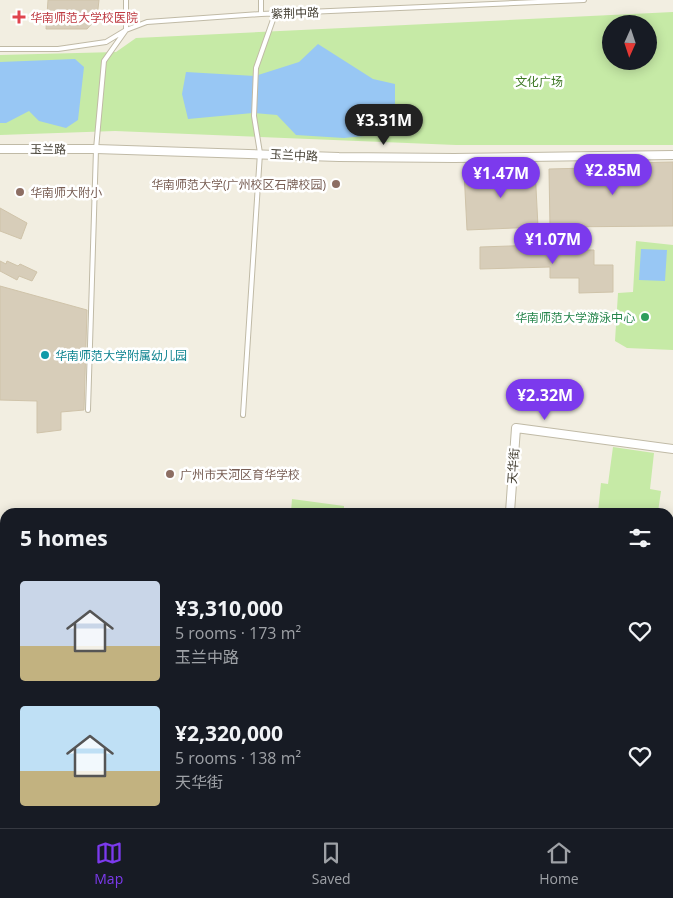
<!DOCTYPE html>
<meta charset="utf-8">
<style>
body{margin:0;font-family:"Open Sans","Noto Sans SC",sans-serif;background:#242831;color:#f1f3f6;height:100vh;display:flex;flex-direction:column;font-size:19px;white-space:nowrap}
*{box-sizing:border-box;margin:0}
p{font-size:16px;color:#9ea1a6}
.icon{flex:none;width:28px;height:28px;fill:none;stroke:currentColor;stroke-width:2;stroke-linecap:round;stroke-linejoin:round}
.map{position:relative;flex:1;overflow:hidden}
.panel{position:absolute;left:0px;top:508px;width:674px;height:321px;display:flex;flex-direction:column;background:#171b24;border-radius:15px 15px 0 0;box-shadow:0 2px 12px #0003}
.panel>*{flex:none}
.needle{width:32px;rotate:183deg}
.buttons{position:absolute;left:602px;top:15px;display:grid;gap:10px}
.buttons a{display:grid;place-items:center;width:55px;height:55px;border-radius:50%;background:#171b24;box-shadow:0 2px 12px #0003;font-size:25px}
.price{position:absolute;translate:-50% -42px;padding:0 11px;border-radius:18px;background:#7c3aed;color:#fff;font-size:16px;line-height:32px;filter:drop-shadow(0 1px 2px #0008)}
.price::after{content:'';position:absolute;left:50%;top:30px;width:15px;height:11px;margin-left:-8px;background:inherit;clip-path:polygon(0 0,100% 0,50% 100%)}
.price.active{background:#222;color:#fff}
ul{padding:0;list-style:none}
li{display:flex;align-items:center;gap:15px;height:125px;padding:0 20px}
li span{display:grid;place-items:center;flex:none;width:140px;height:100px;border-radius:5px;color:#555}
li>.icon{margin-inline-start:auto}
span .icon{width:60px;height:60px;fill:#fffc;stroke-width:1}
li b{font-size:21px}
h2{display:flex;justify-content:space-between;align-items:center;height:60px;padding:0 20px;font-size:21px}
.tab-bar{display:flex;justify-content:space-around;align-items:center;height:70px;border-top:1px solid #363941;background:#171b24;font-size:14px;color:#9ea1a6}
.tab-bar a{display:grid;justify-items:center;gap:2px}
.tab-bar .active{color:#7c3aed}
.map>svg:first-child{display:block}
.green{fill:#c6eaa6;fill-rule:evenodd}
.water{fill:#98c7f4}
.building{fill:#d7cdb9;stroke:#cfc3a9}
.lines{fill:none;stroke-linecap:round;stroke-linejoin:round}
.lane-casing{stroke:#c0baa6;stroke-width:6}
.street-casing{stroke:#c0baa6;stroke-width:10}
.secondary-casing{stroke:#d5c88d;stroke-width:14}
.highway-casing{stroke:#e6af27;stroke-width:16}
.lane{stroke:#fff;stroke-width:4}
.street{stroke:#fff;stroke-width:8}
.secondary{stroke:#fff4be;stroke-width:11}
.highway{stroke:#ffd65f;stroke-width:14}
.rail-casing{stroke:#929292;stroke-width:4.5}
.rail{stroke:#fff;stroke-width:2.5;stroke-dasharray:8;stroke-linecap:butt}
.health-dot{fill:#e0444e;stroke:#fff;stroke-width:2}
.education-dot{fill:#8d6e63;stroke:#fff;stroke-width:2}
.leisure-dot{fill:#2e9e5b;stroke:#fff;stroke-width:2}
.culture-dot{fill:#0f9aa8;stroke:#fff;stroke-width:2}
.labels{text-anchor:middle;dominant-baseline:central;stroke-width:5;stroke-linejoin:round;paint-order:stroke}
.street-label{font-size:12px;fill:#433e32;stroke:#fff}
.health-label{font-size:12px;fill:#be3a42;stroke:#fff;text-anchor:start}
.park-label{font-size:12px;fill:#3c7723;stroke:#fff}
.education-label{font-size:12px;fill:#785e54;stroke:#fff;text-anchor:start}
.leisure-label{font-size:12px;fill:#27864d;stroke:#fff;text-anchor:end}
.culture-label{font-size:12px;fill:#0d838f;stroke:#fff;text-anchor:start}
</style>
<div class="map">
<svg width="673" height="828" viewBox="0 0 673 828">
<rect width="100%" height="100%" fill="#f2eee1"/>
<!-- green -->
<path class="green" d="M673 12V145H456L115 131 0 135V55L116 52 136 38ZM611 24H649V61H611Z
M636 241 673 245V350L627 348 615 341 618 293 633 292Z
M613 447 654 453 650 489 661 491 658 512H598L601 483 608 484Z
M292 499 344 506V512H291Z"/>
<!-- water -->
<path class="water" d="M318 44 373 79 395 84V133L344 138 296 135 277 115 253 113 188 119 182 94 186 72 255 76 299 62Z
M75 59 84 67 78 120 66 128 39 121 29 111 6 123H0V62Z
M641 249 667 250 665 281 639 280Z"/>
<!-- building -->
<path class="building" d="M48 0H99L97 18 87 29H46Z
M673 162V226L550 227 549 169 627 167V163Z
M535 168 538 227 467 230 464 171Z
M0 208 27 223 21 239 0 231Z
M540 245V250H594V265H613V292L579 293V278H550V267L480 269V247Z
M0 261 6 264 7 261 18 266 20 264 37 272 32 281 19 276 17 280 0 271Z
M0 286 87 310 84 410 61 412V430L37 433V401L0 400Z"/>
<g class="lines">
<defs>
<path id="lane" d="M261 0V14
M0 49H58L106 42 126 30 147 22 261 14 584 0
M88 410 96 149 104 61 126 30V0
M243 415 260 153 254 116 256 68 275 14"/>
<path id="street" d="M0 149H96L339 157 454 158 673 155
M510 512 516 428 673 449
M0 567 5 568
M669 641 673 642"/>
<path id="secondary" d="M669 682H673
M0 683H5
M669 694 673 695
M0 698H5"/>
<path id="highway" d="M0 794 5 793
M669 797H673
M0 822H5
M669 822H673
M254 828 316 824"/>
</defs>
<!-- lane casing -->
<use href="#lane" class="lane-casing"/>
<!-- street casing -->
<use href="#street" class="street-casing"/>
<!-- secondary casing -->
<use href="#secondary" class="secondary-casing"/>
<!-- highway casing -->
<use href="#highway" class="highway-casing"/>
<!-- lane -->
<use href="#lane" class="lane"/>
<!-- street -->
<use href="#street" class="street"/>
<!-- secondary -->
<use href="#secondary" class="secondary"/>
<!-- highway -->
<use href="#highway" class="highway"/>
<defs>
<path id="rail" d="M669 741H673
M0 749H5
M669 754H673
M669 765H673
M0 766H5"/>
</defs>
<!-- rail casing -->
<use href="#rail" class="rail-casing"/>
<!-- rail -->
<use href="#rail" class="rail"/>
</g>
<!-- markers -->
<path class="health-dot" d="M16.5 9.5h5v5h5v5h-5v5h-5v-5h-5v-5h5z"/>
<g class="education-dot">
<circle cx="336" cy="184" r="5"/>
<circle cx="20" cy="192" r="5"/>
<circle cx="170" cy="474" r="5"/>
</g>
<circle class="leisure-dot" cx="645" cy="317" r="5"/>
<circle class="culture-dot" cx="45" cy="355" r="5"/>
<g class="labels">
<!-- street labels -->
<g class="street-label">
<text transform="translate(295 13) rotate(-2)">紫荆中路</text>
<text transform="translate(48 149) rotate(1)">玉兰路</text>
<text transform="translate(294 155) rotate(3)">玉兰中路</text>
<text transform="translate(513 466) rotate(-86)">天华街</text>
</g>
<!-- health labels -->
<g class="health-label">
<text x="30" y="17">华南师范大学校医院</text>
</g>
<!-- park labels -->
<g class="park-label">
<text x="539" y="81">文化广场</text>
</g>
<!-- education labels -->
<g class="education-label">
<text x="326" y="184" text-anchor="end">华南师范大学(广州校区石牌校园)</text>
<text x="30" y="192">华南师大附小</text>
<text x="180" y="474">广州市天河区育华学校</text>
</g>
<!-- leisure labels -->
<g class="leisure-label">
<text x="635" y="317">华南师范大学游泳中心</text>
</g>
<!-- culture labels -->
<g class="culture-label">
<text x="55" y="355">华南师范大学附属幼儿园</text>
</g>
</g>
</svg>
<div class="buttons">
<a><svg class="needle" viewBox="-14 -14 28 28"><path d="M0-13l5 13h-10z" fill="#e53935"/><path d="M0 13l5-13h-10z" fill="#9ea1a6"/></svg></a>
</div>
<b class="price active" style="left:384px;top:146px">¥3.31M</b>
<b class="price" style="left:613px;top:196px">¥2.85M</b>
<b class="price" style="left:501px;top:199px">¥1.47M</b>
<b class="price" style="left:553px;top:265px">¥1.07M</b>
<b class="price" style="left:545px;top:421px">¥2.32M</b>
<section class="panel">
<h2>5 homes<svg class="icon" aria-label="filters" viewBox="0 0 24 24"><path d="M4 7h16M4 17h16"/><circle cx="9" cy="7" r="2"/><circle cx="15" cy="17" r="2"/></svg></h2>
<ul>
<li><span style="background:linear-gradient(#c9d6e8 65%,#c2b280 0)"><svg class="icon" aria-label="home" viewBox="0 0 24 24"><path d="M3 11l9-7 9 7M6 9v11h12V9"/></svg></span><div><b>¥3,310,000</b><p>5 rooms · 173 m²</p><p>玉兰中路</p></div><svg class="icon" aria-label="heart" viewBox="0 0 24 24"><path d="M12 20l-8-8c-3-5 5-10 8-4 3-6 11-1 8 4z"/></svg></li>
<li><span style="background:linear-gradient(#bfe0f5 65%,#c2b280 0)"><svg class="icon" aria-label="home" viewBox="0 0 24 24"><path d="M3 11l9-7 9 7M6 9v11h12V9"/></svg></span><div><b>¥2,320,000</b><p>5 rooms · 138 m²</p><p>天华街</p></div><svg class="icon" aria-label="heart" viewBox="0 0 24 24"><path d="M12 20l-8-8c-3-5 5-10 8-4 3-6 11-1 8 4z"/></svg></li>
</ul>
</section>
</div>
<nav class="tab-bar">
<a class="active"><svg class="icon" aria-label="map" viewBox="0 0 24 24"><path d="M3 6l6-2 6 2 6-2v14l-6 2-6-2-6 2zM9 4v14M15 6v14"/></svg>Map</a>
<a><svg class="icon" aria-label="saved" viewBox="0 0 24 24"><path d="M7 4h10v16l-5-4-5 4z"/></svg>Saved</a>
<a><svg class="icon" aria-label="home" viewBox="0 0 24 24"><path d="M3 11l9-7 9 7M6 9v11h12V9"/></svg>Home</a>
</nav>
